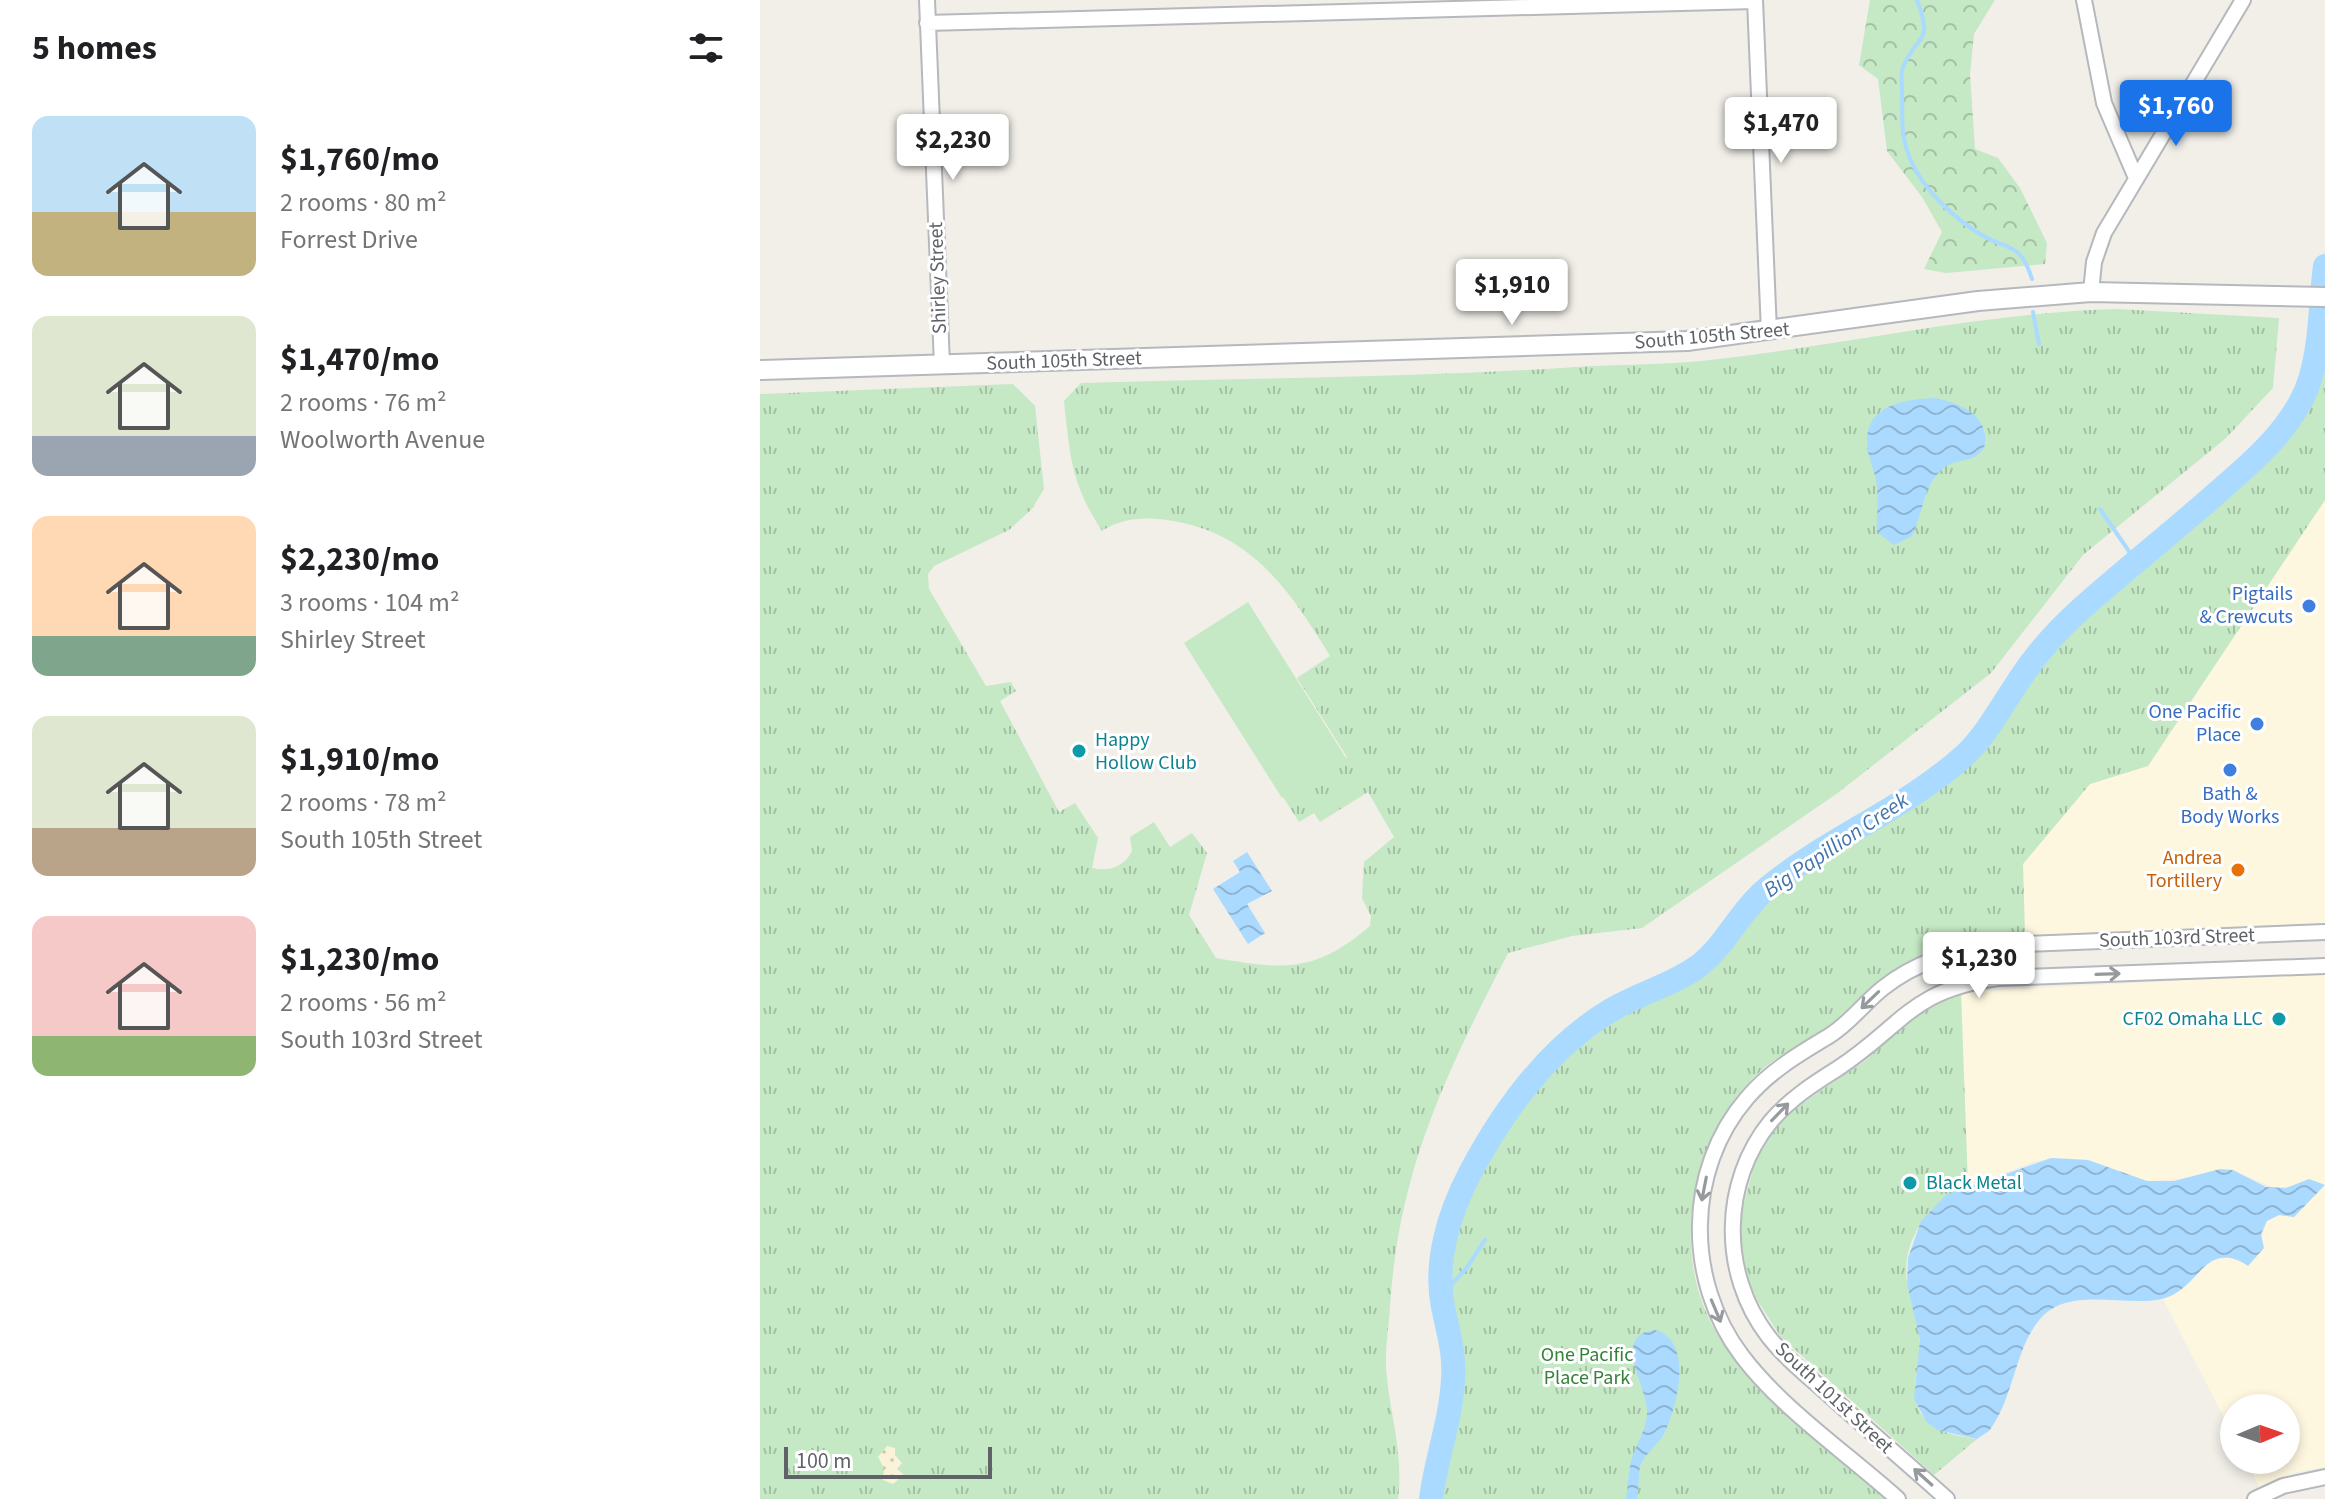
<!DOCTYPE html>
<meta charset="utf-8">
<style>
body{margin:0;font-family:"Source Sans 3",sans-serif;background:#f2f2f2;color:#202124;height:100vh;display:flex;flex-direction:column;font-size:30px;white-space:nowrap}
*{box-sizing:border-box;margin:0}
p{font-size:26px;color:#757577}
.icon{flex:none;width:44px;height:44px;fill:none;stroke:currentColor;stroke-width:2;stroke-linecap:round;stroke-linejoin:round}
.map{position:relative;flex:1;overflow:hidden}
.panel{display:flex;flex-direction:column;background:#fff;width:760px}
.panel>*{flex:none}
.needle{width:52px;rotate:88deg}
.controls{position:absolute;left:1460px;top:1394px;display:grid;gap:16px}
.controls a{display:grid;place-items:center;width:80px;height:80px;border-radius:50%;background:#fff;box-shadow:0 4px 12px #0003;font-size:40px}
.scale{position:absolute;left:24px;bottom:20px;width:208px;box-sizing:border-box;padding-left:8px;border:4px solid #5f6368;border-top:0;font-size:22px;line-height:28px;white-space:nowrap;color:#5f6368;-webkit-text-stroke:6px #fff;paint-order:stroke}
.price{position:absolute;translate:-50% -68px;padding:0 18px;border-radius:8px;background:#fff;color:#222;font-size:26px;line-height:52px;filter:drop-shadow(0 2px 4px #0008)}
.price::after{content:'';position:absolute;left:50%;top:48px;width:24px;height:18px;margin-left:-12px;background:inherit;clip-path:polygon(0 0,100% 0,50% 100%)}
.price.on{background:#1a73e8;color:#fff}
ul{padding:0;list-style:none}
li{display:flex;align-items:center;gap:24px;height:200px;padding:0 32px}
li span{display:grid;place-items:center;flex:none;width:224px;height:160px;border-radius:16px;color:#555}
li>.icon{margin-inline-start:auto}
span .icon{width:96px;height:96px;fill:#fffc;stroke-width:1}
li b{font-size:34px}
h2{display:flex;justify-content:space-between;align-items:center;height:96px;padding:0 32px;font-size:34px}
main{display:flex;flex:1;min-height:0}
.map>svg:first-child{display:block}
.commercial{fill:#fef7e0}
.grass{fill:url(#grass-tufts)}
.forest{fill:url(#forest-crowns)}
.sand{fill:url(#sand-dots)}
.pitch{fill:#c5e8c5}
.water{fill:url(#water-waves)}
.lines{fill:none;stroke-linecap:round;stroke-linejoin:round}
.stream{stroke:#aadaff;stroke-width:4}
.river{stroke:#aadaff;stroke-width:24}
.minor-casing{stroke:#b5b8bc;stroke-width:18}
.tertiary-casing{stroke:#b5b8bc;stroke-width:22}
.minor{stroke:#fff;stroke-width:14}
.tertiary{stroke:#fff;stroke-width:18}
.oneway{stroke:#979a9d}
.shop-dot{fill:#3f7fe0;stroke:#fff;stroke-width:3}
.culture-dot{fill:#0f9aa8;stroke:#fff;stroke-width:3}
.food-dot{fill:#e8710a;stroke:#fff;stroke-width:3}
.labels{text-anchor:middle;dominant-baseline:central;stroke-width:6;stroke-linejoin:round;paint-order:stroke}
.street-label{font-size:20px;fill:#5f6368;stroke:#fff}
.shop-label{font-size:20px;fill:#366cbe;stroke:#fff;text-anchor:end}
.culture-label{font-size:20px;fill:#0d838f;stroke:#fff;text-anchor:start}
.food-label{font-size:20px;fill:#c56008;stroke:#fff;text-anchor:end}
.park-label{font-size:20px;fill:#348238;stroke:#fff}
.water-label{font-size:22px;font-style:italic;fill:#4174aa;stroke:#fff}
</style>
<main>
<section class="panel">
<h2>5 homes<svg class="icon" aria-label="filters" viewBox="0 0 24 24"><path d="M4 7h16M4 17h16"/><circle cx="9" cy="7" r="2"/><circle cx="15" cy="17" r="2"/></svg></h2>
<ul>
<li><span style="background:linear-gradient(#bfe0f5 60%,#c2b280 0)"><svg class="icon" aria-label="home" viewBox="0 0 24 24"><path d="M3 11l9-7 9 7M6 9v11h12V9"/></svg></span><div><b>$1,760/mo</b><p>2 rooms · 80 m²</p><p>Forrest Drive</p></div></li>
<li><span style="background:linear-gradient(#dfe7d0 75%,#9aa5b1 0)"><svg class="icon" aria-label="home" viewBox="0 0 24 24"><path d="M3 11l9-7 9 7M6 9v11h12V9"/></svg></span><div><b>$1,470/mo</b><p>2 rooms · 76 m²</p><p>Woolworth Avenue</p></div></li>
<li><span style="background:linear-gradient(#ffd9b3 75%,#7fa58c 0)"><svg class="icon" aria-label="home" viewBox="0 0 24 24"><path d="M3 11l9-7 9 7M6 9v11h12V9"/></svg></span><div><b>$2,230/mo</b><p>3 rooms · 104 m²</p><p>Shirley Street</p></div></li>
<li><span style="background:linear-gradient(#dfe7d0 70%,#b9a48a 0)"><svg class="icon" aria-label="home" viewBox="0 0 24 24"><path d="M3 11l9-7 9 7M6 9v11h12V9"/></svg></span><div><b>$1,910/mo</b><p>2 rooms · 78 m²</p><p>South 105th Street</p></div></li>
<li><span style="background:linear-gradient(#f6c9c9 75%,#8fb573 0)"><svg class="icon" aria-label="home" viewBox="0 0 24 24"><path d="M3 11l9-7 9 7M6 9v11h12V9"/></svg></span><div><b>$1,230/mo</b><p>2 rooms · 56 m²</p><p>South 103rd Street</p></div></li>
</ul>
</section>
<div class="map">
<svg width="1565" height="1499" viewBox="0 0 1565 1499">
<defs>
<pattern id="grass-tufts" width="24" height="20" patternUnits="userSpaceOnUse" patternTransform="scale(2)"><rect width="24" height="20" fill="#c5e8c5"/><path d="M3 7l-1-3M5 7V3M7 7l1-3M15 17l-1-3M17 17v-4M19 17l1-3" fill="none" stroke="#a3c0a4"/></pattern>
<pattern id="forest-crowns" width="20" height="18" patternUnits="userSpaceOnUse" patternTransform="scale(2)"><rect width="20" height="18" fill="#c5e8c5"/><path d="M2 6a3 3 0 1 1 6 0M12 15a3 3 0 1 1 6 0" fill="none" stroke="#a3c0a4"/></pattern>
<pattern id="sand-dots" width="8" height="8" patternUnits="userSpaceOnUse" patternTransform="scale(2)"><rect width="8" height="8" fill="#fbf3d9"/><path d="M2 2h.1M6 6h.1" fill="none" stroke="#cec8b4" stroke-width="1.8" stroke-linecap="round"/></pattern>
<pattern id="water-waves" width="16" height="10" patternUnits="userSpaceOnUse" patternTransform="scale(2)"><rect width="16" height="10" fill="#aadaff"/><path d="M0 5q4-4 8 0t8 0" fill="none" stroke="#8eb4d2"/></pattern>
</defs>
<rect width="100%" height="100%" fill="#f1efe8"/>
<!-- commercial -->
<path class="commercial" d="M1565 500V924L1265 936 1263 864 1330 784 1388 766Z
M1565 973V1467L1537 1472 1499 1487 1486 1460H1526V1408H1474V1437L1403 1299 1414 1294 1449 1261 1474 1257 1488 1265 1501 1240 1507 1221 1519 1215 1534 1217 1564 1184 1549 1179 1535 1186 1515 1188 1484 1175 1387 1181 1328 1160 1304 1158 1276 1161 1208 1187 1201 992Z"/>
<!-- grass -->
<path class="grass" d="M1559 306 1565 307V500L1388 766 1330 784 1263 864 1265 936C1210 938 1161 948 1118 982 1099 997 1083 1016 1063 1030 1039 1045 1014 1057 993 1078 928 1144 908 1260 961 1340 1000 1400 1073 1451 1127 1499H671C676 1456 692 1418 694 1374 694 1349 686 1328 683 1304 676 1259 690 1213 710 1174 744 1109 790 1044 855 1008 883 992 913 985 939 965 967 944 980 910 1008 888 1071 839 1145 808 1205 755 1227 735 1240 708 1256 684 1276 655 1297 630 1324 606 1368 568 1414 532 1457 493 1482 470 1511 449 1530 420 1553 384 1557 348 1559 306Z
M1357 309 1519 318 1513 388 1466 438 1323 555 1231 673 1079 792 882 928 812 936 748 953C686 1074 639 1168 630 1306 629 1326 625 1347 626 1367 629 1412 644 1453 638 1499H0V394L253 384 275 406 284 489 272 509 249 530 174 566 168 574 169 589 226 686 251 682 256 691 240 701 299 812 315 803 338 838 332 868C349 872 364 867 372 851L370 837 394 822 410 847 432 833 447 853 429 915 456 958C524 970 555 973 610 926L611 916 602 898 604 862 634 837 608 792 560 822 554 813 539 822 523 797 587 757 537 678 570 656C530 590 490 531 407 520 383 517 362 518 342 531 311 483 310 457 304 401L321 383C486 378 652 378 816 367 866 364 917 365 967 358 1099 342 1223 313 1357 309Z
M1201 992 1208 1187C1169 1202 1141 1239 1147 1283 1150 1303 1160 1322 1160 1343 1160 1368 1146 1400 1166 1420 1179 1434 1199 1436 1217 1439L1174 1475 1021 1337 997 1300 988 1280 981 1241V1214L995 1162 1016 1127 1031 1111 1105 1061 1159 1012Z"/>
<!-- forest -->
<path class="forest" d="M1110 0H1235L1214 34 1210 74 1215 149 1238 158 1260 188 1287 243 1285 264 1186 273 1164 269 1182 232 1162 197 1127 151 1118 79 1099 65Z"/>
<!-- sand -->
<path class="sand" d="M127 1446 135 1448V1455L142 1463 137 1469 144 1475 133 1484 123 1480 124 1468 118 1457Z"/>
<!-- pitch -->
<path class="pitch" d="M488 602 586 758 522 798 424 643Z"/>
<!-- water -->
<path class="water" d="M1175 398C1200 403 1232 416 1224 448 1215 463 1198 458 1185 467 1163 483 1163 514 1152 536L1134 545 1117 532C1116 517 1119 502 1117 487 1116 474 1110 463 1108 451 1100 407 1141 399 1175 398Z
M487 852 512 891 487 904 505 933 488 944 453 889 480 872 473 861Z
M1291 1158 1328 1160 1387 1181H1414L1460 1169 1473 1170 1506 1187 1526 1188 1549 1179 1565 1185 1534 1217 1519 1215 1507 1221 1501 1234 1504 1248 1488 1266C1445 1238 1440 1288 1405 1298 1367 1309 1310 1284 1280 1319 1254 1350 1254 1399 1229 1431L1217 1439 1177 1430 1166 1421 1154 1399 1160 1340 1147 1284 1148 1258 1161 1221 1186 1195Z
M896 1330C934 1342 917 1407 905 1432 899 1444 888 1451 882 1462 877 1470 880 1489 877 1499H866C868 1487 868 1474 871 1462 875 1445 886 1432 887 1414 890 1390 848 1334 896 1330Z"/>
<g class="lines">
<!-- stream -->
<path class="stream" d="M1157 0C1174 45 1157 33 1143 67 1140 75 1142 82 1142 91 1143 120 1139 134 1152 163 1165 191 1194 218 1220 234 1248 251 1260 241 1272 279
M1273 312 1279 344
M1340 509 1377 563
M682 1294 706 1269 725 1240"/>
<!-- river -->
<path class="river" d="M671 1499C676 1458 691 1421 693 1379 695 1353 688 1332 683 1307 674 1262 689 1213 710 1173 744 1109 789 1046 853 1009 882 992 913 985 940 965 966 944 979 913 1004 891 1066 838 1145 810 1206 754 1226 735 1239 710 1254 688 1273 657 1295 632 1322 608 1367 568 1414 531 1459 491 1490 464 1521 438 1541 401 1562 362 1559 309 1565 266"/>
<defs>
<path id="minor" d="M167 0 182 365
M995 0 1009 332
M1324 0 1344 103 1376 178
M167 23 995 1
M1331 292 1334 262 1344 233 1483 0
M1138 1499C1088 1454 1022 1409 982 1356 925 1281 925 1170 987 1098 1010 1071 1039 1054 1069 1036 1090 1023 1104 1003 1123 988 1157 961 1198 949 1241 945L1565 932
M1187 1499C1148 1464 1108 1430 1069 1395 1048 1376 1025 1358 1008 1336 960 1273 961 1182 1011 1121 1030 1099 1053 1084 1077 1069 1143 1026 1150 990 1238 978L1565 966
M1495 1499 1523 1486 1565 1477"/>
<path id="tertiary" d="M0 370 927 341 1218 301 1331 292 1565 297"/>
</defs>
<!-- minor casing -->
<use href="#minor" class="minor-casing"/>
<!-- tertiary casing -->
<use href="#tertiary" class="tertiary-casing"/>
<!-- minor -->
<use href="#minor" class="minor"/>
<!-- tertiary -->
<use href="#tertiary" class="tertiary"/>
</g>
<!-- one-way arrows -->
<defs><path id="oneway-shaft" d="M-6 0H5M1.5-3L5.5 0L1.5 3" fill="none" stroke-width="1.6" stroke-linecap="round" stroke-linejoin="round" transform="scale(2)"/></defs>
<g class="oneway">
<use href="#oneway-shaft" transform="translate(1348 974) rotate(-2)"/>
<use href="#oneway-shaft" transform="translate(1110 1000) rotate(136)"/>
<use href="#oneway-shaft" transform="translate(1020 1112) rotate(-46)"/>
<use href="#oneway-shaft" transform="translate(944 1189) rotate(101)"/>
<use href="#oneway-shaft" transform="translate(956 1311) rotate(67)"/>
<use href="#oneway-shaft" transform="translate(1163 1477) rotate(-138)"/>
</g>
<!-- markers -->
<g class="shop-dot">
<circle cx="1549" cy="606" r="8"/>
<circle cx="1497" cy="724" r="8"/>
<circle cx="1470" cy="770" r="8"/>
</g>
<g class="culture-dot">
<circle cx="319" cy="751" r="8"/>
<circle cx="1519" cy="1019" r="8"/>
<circle cx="1150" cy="1183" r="8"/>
</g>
<circle class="food-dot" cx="1478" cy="870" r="8"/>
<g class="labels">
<!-- street labels -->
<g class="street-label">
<text transform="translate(178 278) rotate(-92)">Shirley Street</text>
<text transform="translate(952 336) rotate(-5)">South 105th Street</text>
<text transform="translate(304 361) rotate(-2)">South 105th Street</text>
<text transform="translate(1417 938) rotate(-2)">South 103rd Street</text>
<text transform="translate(1074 1398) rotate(43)">South 101st Street</text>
</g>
<!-- shop labels -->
<g class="shop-label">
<text x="1533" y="594">Pigtails<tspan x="1533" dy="23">&amp; Crewcuts</tspan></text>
<text x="1481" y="712">One Pacific<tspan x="1481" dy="23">Place</tspan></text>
<text x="1470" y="794" text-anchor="middle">Bath &amp;<tspan x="1470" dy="23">Body Works</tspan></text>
</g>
<!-- culture labels -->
<g class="culture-label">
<text x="335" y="740">Happy<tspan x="335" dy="23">Hollow Club</tspan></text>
<text x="1503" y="1019" text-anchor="end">CF02 Omaha LLC</text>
<text x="1166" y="1183">Black Metal</text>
</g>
<!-- food labels -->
<g class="food-label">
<text x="1462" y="858">Andrea<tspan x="1462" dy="23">Tortillery</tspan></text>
</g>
<!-- park labels -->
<g class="park-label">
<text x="827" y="1355">One Pacific<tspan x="827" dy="23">Place Park</tspan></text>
</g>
<!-- water labels -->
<g class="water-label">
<text transform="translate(1076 845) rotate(-34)">Big Papillion Creek</text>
</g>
</g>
</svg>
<div class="controls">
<a><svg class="needle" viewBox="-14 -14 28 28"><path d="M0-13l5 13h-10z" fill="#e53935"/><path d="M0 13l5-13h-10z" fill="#757577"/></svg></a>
</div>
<div class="scale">100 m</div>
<b class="price on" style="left:1416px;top:148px">$1,760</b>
<b class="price" style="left:1021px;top:165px">$1,470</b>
<b class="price" style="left:193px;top:182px">$2,230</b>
<b class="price" style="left:752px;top:327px">$1,910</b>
<b class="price" style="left:1219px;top:1000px">$1,230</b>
</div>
</main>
